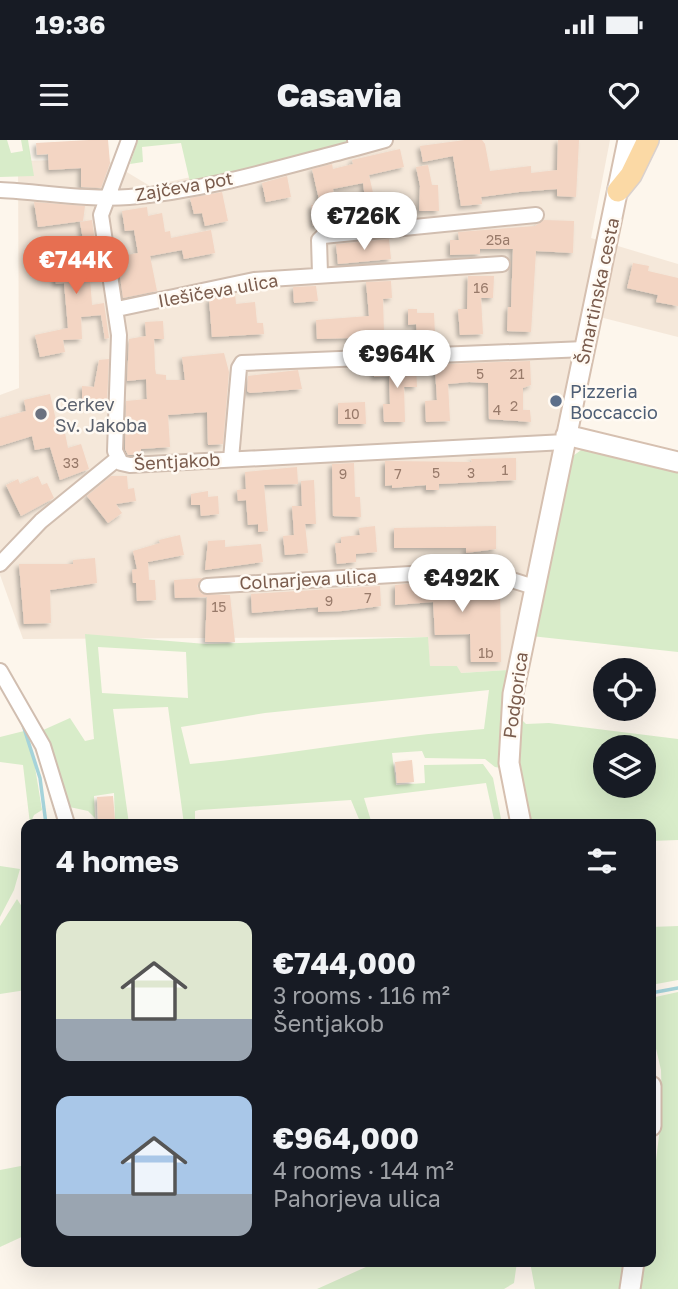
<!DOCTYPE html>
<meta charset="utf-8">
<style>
body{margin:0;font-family:"Golos Text",sans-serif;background:#20242c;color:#f1f3f6;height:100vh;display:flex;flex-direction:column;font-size:26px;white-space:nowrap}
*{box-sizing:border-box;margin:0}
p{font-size:23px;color:#9ea1a6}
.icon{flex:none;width:38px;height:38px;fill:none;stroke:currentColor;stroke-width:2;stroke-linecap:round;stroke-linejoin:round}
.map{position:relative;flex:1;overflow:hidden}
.side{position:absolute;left:21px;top:679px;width:635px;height:448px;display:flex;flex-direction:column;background:#171b24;border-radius:14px;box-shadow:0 7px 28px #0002}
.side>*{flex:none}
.fabs{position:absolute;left:593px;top:518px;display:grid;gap:14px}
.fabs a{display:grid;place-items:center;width:63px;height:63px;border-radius:50%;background:#171b24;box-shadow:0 7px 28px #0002;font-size:35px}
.price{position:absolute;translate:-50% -60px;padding:0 16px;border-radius:24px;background:#fff;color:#222;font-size:23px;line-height:46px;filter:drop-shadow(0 2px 4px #0008)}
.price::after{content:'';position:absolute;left:50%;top:42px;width:21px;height:16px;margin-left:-10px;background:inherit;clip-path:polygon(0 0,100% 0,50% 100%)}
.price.selected{background:#e76f51;color:#fff}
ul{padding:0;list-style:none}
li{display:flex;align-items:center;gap:21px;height:175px;padding:0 35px}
li span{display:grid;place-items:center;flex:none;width:196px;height:140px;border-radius:14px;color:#555}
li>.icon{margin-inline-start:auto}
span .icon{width:84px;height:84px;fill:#fffc;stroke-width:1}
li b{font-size:30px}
h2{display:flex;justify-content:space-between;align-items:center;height:84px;padding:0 35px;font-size:30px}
.status{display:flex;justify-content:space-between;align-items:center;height:49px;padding:0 35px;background:#171b24;direction:ltr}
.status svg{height:19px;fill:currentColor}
header{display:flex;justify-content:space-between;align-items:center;height:91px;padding:0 35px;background:#171b24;font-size:32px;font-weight:800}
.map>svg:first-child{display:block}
.residential{fill:#f5e8da}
.green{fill:#d8ecc9;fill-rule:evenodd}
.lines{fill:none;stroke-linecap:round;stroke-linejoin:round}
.stream{stroke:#a5d3da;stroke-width:3.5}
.building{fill:#f3d5c3;filter:url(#shadow)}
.street-casing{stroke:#d1beb0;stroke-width:18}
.secondary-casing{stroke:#d6c0b0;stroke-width:23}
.primary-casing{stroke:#dad1cd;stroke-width:24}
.street{stroke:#fff;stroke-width:14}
.secondary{stroke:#fff;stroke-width:19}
.primary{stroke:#fbd9a5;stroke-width:21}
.service-dot{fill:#5c6f8a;stroke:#fffaf3;stroke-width:2.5}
.worship-dot{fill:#6b7280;stroke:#fffaf3;stroke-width:2.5}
.labels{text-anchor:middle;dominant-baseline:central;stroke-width:5;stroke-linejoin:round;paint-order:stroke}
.number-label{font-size:14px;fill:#987a6a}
.street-label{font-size:18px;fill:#7a5c4d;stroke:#fffaf3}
.service-label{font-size:18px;fill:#4e5e75;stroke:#fffaf3;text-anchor:start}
.worship-label{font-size:18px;fill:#5b616d;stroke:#fffaf3;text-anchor:start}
</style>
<div class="status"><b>19:36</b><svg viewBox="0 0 49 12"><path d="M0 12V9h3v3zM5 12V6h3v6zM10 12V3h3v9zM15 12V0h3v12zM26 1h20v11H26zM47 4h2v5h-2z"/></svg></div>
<header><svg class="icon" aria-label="menu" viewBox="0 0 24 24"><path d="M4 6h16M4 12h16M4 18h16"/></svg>Casavia<svg class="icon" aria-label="heart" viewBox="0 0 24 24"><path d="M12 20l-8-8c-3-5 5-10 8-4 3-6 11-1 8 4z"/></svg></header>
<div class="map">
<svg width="678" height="1149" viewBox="0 0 678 1149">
<defs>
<filter id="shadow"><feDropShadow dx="-3" dy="3" stdDeviation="2" flood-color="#0004"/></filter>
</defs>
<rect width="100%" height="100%" fill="#fdf6ec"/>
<!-- residential -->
<path class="residential" d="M342 0H610L591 98 678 124V197L584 173 508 530 460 533 457 526H430L427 497 23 499 0 435V255L19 248 18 21 105 19 150 46 342 4Z"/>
<!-- green -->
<path class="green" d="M0 0H7L11 13 23 11 21 0H28L34 36 0 37Z
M138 0H351L350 5 341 8 190 42 181 3 142 7 143 22 130 24Z
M584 308 678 328V512L531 496 570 318Z
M85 494 206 504 428 497 430 526H457L461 533 508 530 500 594 501 628 495 627 485 619 425 618 422 611 392 613 396 645 425 643 424 625 483 624 493 638 502 684H495L486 643 364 658 372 684H361L351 660 199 670 195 671V684H184L168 567 113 569 129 684 115 680 114 653 94 656 95 678 88 671 65 666 41 591 70 578 85 601 94 599ZM98 507 186 512 188 558 102 553ZM489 550 484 589C385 596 288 615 190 624L181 587 265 573Z
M518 576 526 584 549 583 678 599V700L651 701V684H531L518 634ZM606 607H644V646H606Z
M24 591 34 621 42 670 34 675 30 684 23 625 0 622V597Z
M0 726 20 729 14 750 0 777Z
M17 759 26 773V850L0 854V786Z
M678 786V840L651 845V787Z
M678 852V1149H639L643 1122H651V1062L662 971 661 930 651 887V858Z
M26 1025V1095L0 1107V1030Z
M377 1122H517L514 1143 504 1149H317Z
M530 1122H624L620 1149H535Z"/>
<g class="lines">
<!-- stream -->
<path class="stream" d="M23 585 40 638 46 684
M651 853 678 848"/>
</g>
<!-- building -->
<path class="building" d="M89 0H108L110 23 101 48 81 47V28L49 30 48 14 37 15 36 3Z
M465 0H482L485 4 490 31 531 26V33L557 30 558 0H579L576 57 557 56V49L519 52 481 57 482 64 461 66 453 16 423 22 420 6Z
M400 9 404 27 369 35 373 53 385 52 386 64 366 66 363 43 333 49 337 83 313 86 311 65 320 64 312 29 332 24 333 29 353 24 352 20Z
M428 25 432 45H438L439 71H419L420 46 416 27Z
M287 36 291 57 266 62 262 43Z
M222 52 228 81 205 86 202 73 194 74 190 58Z
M34 62 85 66 83 81 38 87Z
M147 67 148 76 162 73 165 92 170 91 171 98 211 90 215 113 184 119 182 110 150 116 157 151 123 158 117 117 138 113 134 90 125 91 122 71Z
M92 80 100 136 90 138 92 165 104 163 109 198 105 199 101 175 81 177 82 199 63 200 65 212 40 217 35 195 68 188 64 143 56 144 53 124 86 118 80 82Z
M544 80 574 81 573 113 536 111 531 192 507 191 508 167H511L513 109H480V114L450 115V100H459L458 92 535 86Z
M389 99 391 119 338 124 336 104Z
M633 123 649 126 648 131 678 138V166L656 162 658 155 627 148Z
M468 136H494L493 158H481L483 194 460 195 458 169H467Z
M391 141 392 158 383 159 384 194 359 195 360 209H350V198L317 199 316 180 369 176 366 142Z
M316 146 318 161 294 163 293 147Z
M235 154 236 164 255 162 257 183H263L264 194 212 197 209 159Z
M408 169H417V173H434L435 195H417L416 184 408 185Z
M163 181 164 199H154L155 228 156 234 166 235V240H185L182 217 224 213 229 232 223 304 208 305 207 272 168 275 170 307 141 309V315H128L125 309 126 261 147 259 146 239 127 241 129 199 146 196 145 182Z
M109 219 107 262 82 260V246L94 247 99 220Z
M530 221 531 245 523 248V270H530L531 282 489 279 488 243 469 242 448 244 450 281 426 282 425 261 437 260 435 229 418 230V225Z
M416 226 417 247H404L405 282H384L383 264H390L389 236 374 237V227Z
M298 230 302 249 250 253 247 251 248 236Z
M50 254 58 289 64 288 68 308 81 304 89 329 60 340 50 307 35 310 32 296 0 306V278L26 271 24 260Z
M365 262 366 284H338V263Z
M516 318V340L439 344V350H426V345L392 348V345L385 346V321L472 322 471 319Z
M354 323 355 357H360L361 377 333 376 332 324Z
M297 327 298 344 264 345 268 391 258 392V384L248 385 246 360 238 361 237 350 246 349 245 332Z
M38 336 42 345 47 343 54 358 21 376 6 345 18 339 20 344Z
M111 336H127L128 349 134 348 136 361 116 364 122 373 108 383 87 356Z
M314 340 316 384H305L308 413 285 415 283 396 294 395 292 366H302L301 341Z
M208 351V357L218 356 219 374 201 376 200 365H191V354Z
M375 386 377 412 356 414V422L337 424 335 403H341V397L360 395 359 388Z
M496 386V409L466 413V408H394V388Z
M180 395 184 415 148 422 149 440H155L156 460 137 461 136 443H133L132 430 137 429 133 411 160 403 159 400Z
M225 400V407L261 404 263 422 205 430 208 401Z
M95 418 97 443 50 450 51 483 24 484 19 424H73V420Z
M202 438 197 446 202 454 230 455 235 502H205L207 457 175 458 174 440Z
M452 441V448L500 447 501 522H471L470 494 435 495 433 462 395 465V445L414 443V448L432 447V442Z
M380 446 381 466 342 471 318 472V467L252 473 251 454Z
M412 620 414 642 397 643 395 622Z
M113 656 115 680 98 681 97 657Z"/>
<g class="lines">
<defs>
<path id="street" d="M129 0 101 75 119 195 115 311 121 323 130 325 565 302
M356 8 385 0
M0 50C43 52 86 60 129 57 205 51 282 27 356 8L355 0
M320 134 319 100 323 96 536 75
M117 169 254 140 502 124
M231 319 239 228 242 223 585 209
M0 424 41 381 117 319
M207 446 461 431 496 435 534 447
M0 531 43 606 67 684"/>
<path id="secondary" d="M566 295 678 322
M521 684 509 623 513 554 628 0
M651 946V986
M630 1149 634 1122"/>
<path id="primary" d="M618 51 631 35 648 0"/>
</defs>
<!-- street casing -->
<use href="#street" class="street-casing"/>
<!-- secondary casing -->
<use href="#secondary" class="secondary-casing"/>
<!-- primary casing -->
<use href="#primary" class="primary-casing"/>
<!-- street -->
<use href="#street" class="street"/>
<!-- secondary -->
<use href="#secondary" class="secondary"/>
<!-- primary -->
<use href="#primary" class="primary"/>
</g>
<!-- markers -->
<circle class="service-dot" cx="556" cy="261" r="7"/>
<circle class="worship-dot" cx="41" cy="274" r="7"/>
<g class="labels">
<!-- number labels -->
<g class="number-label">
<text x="498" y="99">25a</text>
<text x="481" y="147">16</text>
<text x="480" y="233">5</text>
<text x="517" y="233">21</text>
<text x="514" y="265">2</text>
<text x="497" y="269">4</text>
<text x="352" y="273">10</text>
<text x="71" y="322">33</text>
<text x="505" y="329">1</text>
<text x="436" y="332">5</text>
<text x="471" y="332">3</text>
<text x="343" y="333">9</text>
<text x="398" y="333">7</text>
<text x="368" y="457">7</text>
<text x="329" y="460">9</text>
<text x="219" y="466">15</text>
<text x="486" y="512">1b</text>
</g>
<!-- street labels -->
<g class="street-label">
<text transform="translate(184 46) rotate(-10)">Zajčeva pot</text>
<text transform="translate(218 150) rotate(-10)">Ilešičeva ulica</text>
<text transform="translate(597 151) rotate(-78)">Šmartinska cesta</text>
<text transform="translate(177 321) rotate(-3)">Šentjakob</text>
<text transform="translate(308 439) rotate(-3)">Colnarjeva ulica</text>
<text transform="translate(515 555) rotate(-82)">Podgorica</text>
</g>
<!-- service labels -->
<g class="service-label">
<text x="570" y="251">Pizzeria<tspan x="570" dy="21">Boccaccio</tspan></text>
</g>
<!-- worship labels -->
<g class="worship-label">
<text x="55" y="264">Cerkev<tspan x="55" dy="21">Sv. Jakoba</tspan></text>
</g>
</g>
</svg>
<div class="fabs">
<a><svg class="icon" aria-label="locate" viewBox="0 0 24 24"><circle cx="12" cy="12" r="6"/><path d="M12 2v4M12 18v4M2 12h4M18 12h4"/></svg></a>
<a><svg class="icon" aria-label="layers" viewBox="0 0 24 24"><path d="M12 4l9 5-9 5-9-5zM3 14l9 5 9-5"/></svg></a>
</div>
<b class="price" style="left:364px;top:112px">€726K</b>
<b class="price selected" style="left:76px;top:156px">€744K</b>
<b class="price" style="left:397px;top:250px">€964K</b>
<b class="price" style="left:462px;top:474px">€492K</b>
<section class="side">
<h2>4 homes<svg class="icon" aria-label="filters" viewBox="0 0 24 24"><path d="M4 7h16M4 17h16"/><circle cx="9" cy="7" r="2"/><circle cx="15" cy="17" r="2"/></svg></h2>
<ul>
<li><span style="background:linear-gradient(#dfe7d0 70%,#9aa5b1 0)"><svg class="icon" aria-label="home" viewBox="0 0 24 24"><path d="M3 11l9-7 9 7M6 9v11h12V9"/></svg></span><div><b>€744,000</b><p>3 rooms · 116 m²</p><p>Šentjakob</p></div></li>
<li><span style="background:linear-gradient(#a9c7e8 70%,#9aa5b1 0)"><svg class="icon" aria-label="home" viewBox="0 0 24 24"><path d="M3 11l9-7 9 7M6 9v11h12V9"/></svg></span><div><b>€964,000</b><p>4 rooms · 144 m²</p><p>Pahorjeva ulica</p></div></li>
</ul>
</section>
</div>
